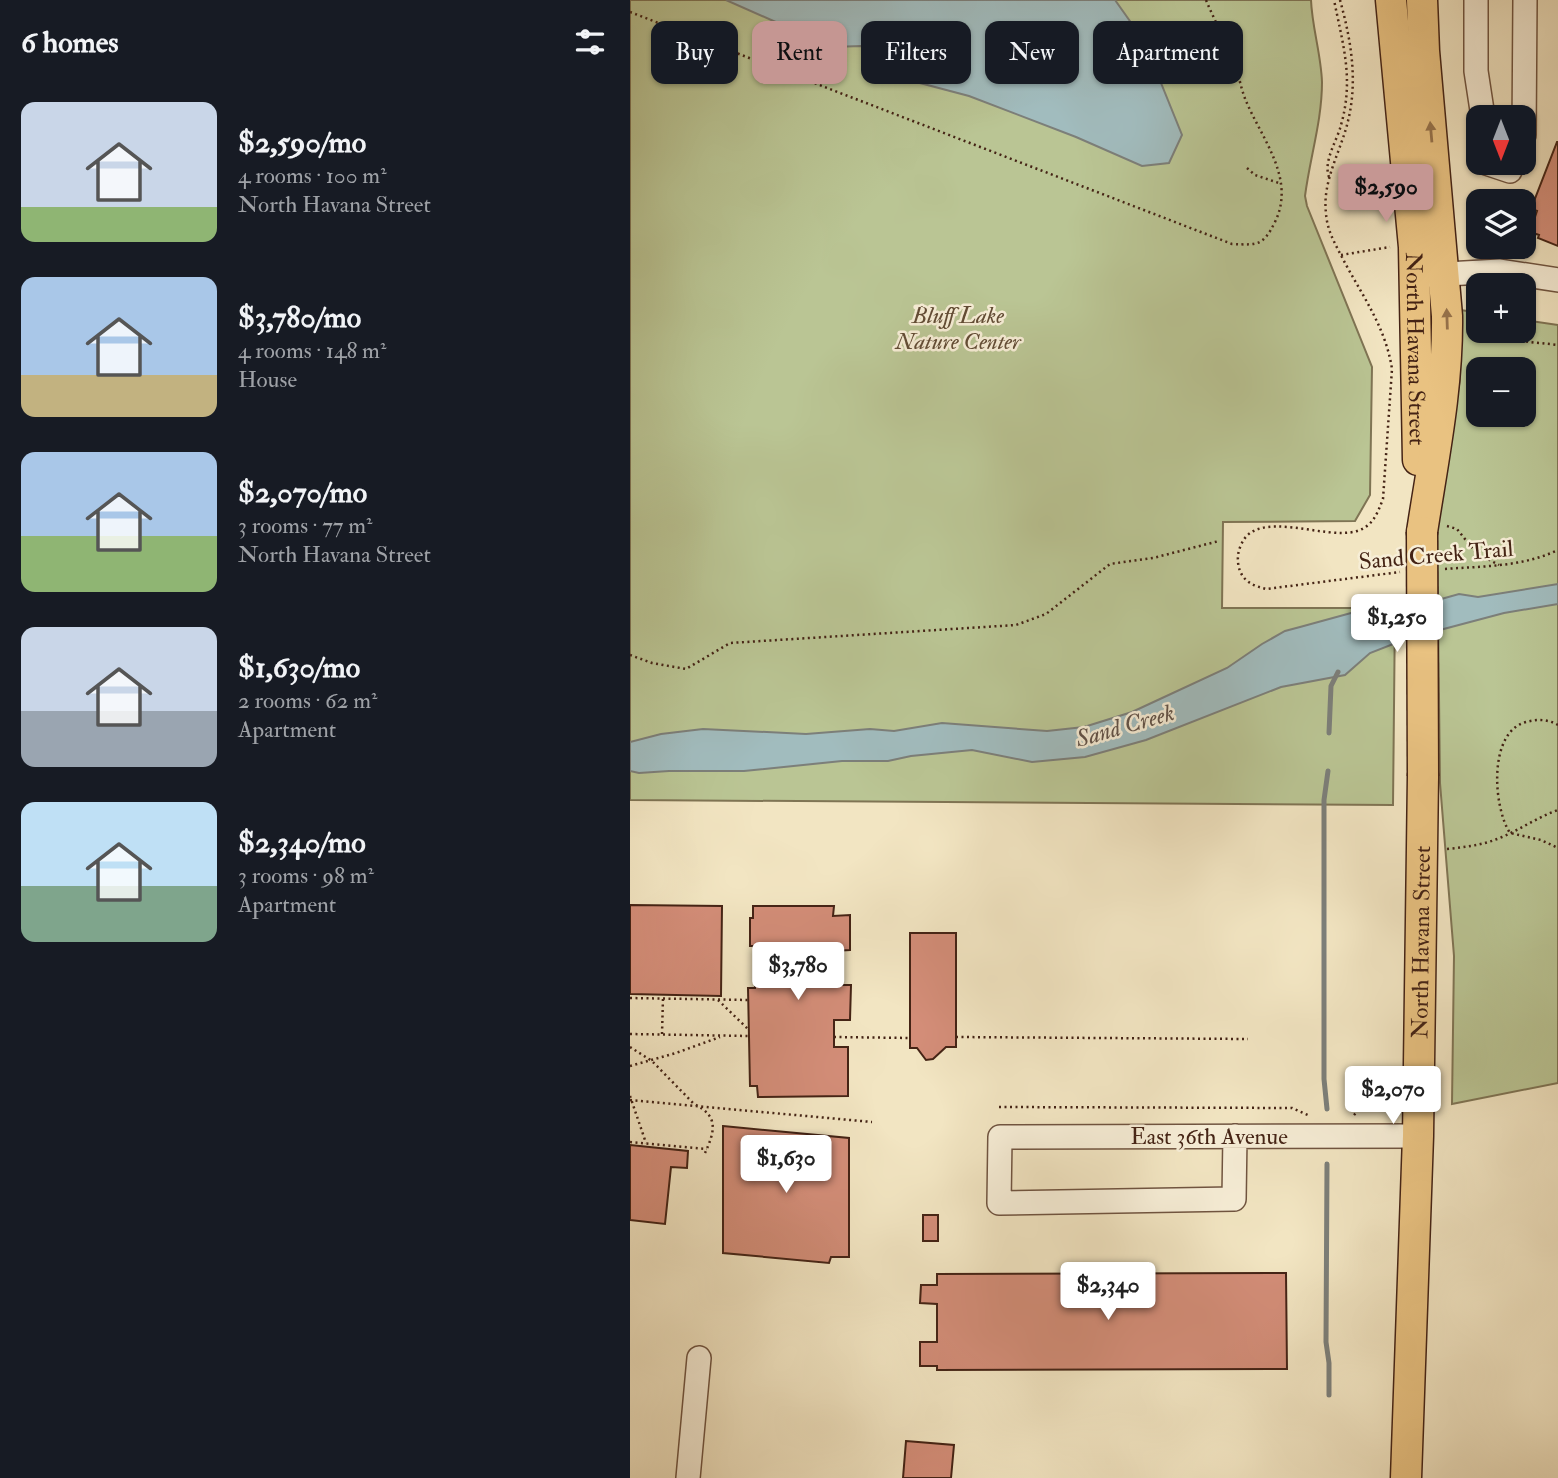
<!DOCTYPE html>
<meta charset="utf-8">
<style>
body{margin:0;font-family:"IM FELL Double Pica",serif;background:#20242c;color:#f1f3f6;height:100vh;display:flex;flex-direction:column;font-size:26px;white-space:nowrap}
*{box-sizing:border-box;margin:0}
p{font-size:23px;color:#9ea1a6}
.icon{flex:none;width:38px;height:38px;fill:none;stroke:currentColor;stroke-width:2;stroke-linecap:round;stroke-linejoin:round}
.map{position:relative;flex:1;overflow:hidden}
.sheet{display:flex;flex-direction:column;background:#171b24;width:630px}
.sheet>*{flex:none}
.banner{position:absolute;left:21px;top:21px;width:665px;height:63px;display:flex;gap:14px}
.needle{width:46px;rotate:180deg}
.fabs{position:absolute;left:836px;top:105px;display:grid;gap:14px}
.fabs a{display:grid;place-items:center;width:70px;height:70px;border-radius:14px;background:#171b24;box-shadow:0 2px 5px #0004;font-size:35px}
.price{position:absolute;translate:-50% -60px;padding:0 16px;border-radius:7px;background:#fff;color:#222;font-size:23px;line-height:46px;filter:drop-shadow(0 2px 4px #0008)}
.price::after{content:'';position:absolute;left:50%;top:42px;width:21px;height:16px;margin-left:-10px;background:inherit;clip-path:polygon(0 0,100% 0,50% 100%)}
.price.selected{background:#c59692;color:#111}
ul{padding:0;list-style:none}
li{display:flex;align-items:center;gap:21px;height:175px;padding:0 21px}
li span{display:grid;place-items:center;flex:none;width:196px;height:140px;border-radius:14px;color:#555}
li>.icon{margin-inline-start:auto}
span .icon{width:84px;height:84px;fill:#fffc;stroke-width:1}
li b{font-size:30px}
h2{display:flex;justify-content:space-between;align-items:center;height:84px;padding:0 21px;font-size:30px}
.tag{padding:0 24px;border-radius:14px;background:#171b24;box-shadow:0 2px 5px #0004;font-size:24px;line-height:63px}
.tag.selected{background:#c59692;color:#111}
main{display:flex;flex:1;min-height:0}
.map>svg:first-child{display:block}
.green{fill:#bac594;stroke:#7f7454;stroke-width:2;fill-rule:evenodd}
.water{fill:#a1bcbe;stroke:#7c7f7a;stroke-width:2}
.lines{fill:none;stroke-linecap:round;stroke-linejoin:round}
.stream{stroke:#7c7f7a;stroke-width:5}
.building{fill:#d38d78;stroke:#442315;stroke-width:2}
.minor-casing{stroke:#705440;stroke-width:26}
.major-casing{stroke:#442315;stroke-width:33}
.path{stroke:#442315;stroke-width:2.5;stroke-dasharray:2 3.5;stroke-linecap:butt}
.minor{stroke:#f7eed7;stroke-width:23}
.major{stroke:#e9c281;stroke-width:30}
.major-bridge-casing{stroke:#442315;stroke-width:33;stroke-linecap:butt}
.major-bridge{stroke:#e9c281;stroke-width:30}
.oneway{fill:#96724b}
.labels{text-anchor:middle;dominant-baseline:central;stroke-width:5;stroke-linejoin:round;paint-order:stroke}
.park-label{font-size:23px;font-style:italic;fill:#624c35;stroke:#f7eed7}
.street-label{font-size:23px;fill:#442315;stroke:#f7eed7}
.water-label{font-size:24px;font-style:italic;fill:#605148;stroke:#f7eed7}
</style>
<main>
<section class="sheet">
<h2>6 homes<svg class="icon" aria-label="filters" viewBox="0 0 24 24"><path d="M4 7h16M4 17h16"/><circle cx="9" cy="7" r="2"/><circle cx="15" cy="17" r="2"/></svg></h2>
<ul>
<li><span style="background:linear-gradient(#c9d6e8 75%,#8fb573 0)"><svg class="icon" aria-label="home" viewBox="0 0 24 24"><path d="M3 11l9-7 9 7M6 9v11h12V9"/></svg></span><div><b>$2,590/mo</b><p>4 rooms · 100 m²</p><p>North Havana Street</p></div></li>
<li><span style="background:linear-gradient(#a9c7e8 70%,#c2b280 0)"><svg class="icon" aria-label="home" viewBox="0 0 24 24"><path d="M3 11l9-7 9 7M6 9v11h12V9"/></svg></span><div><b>$3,780/mo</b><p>4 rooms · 148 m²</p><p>House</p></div></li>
<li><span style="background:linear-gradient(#a9c7e8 60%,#8fb573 0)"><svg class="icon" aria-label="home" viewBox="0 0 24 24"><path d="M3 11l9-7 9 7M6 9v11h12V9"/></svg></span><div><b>$2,070/mo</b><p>3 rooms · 77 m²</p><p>North Havana Street</p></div></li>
<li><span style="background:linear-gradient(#c9d6e8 60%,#9aa5b1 0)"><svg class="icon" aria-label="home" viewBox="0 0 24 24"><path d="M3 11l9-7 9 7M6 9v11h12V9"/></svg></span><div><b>$1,630/mo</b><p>2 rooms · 62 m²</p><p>Apartment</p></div></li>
<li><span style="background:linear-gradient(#bfe0f5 60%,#7fa58c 0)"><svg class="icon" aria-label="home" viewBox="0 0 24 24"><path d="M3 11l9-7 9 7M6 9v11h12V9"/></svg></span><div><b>$2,340/mo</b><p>3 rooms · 98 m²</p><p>Apartment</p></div></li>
</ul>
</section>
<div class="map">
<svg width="928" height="1478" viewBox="0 0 928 1478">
<rect width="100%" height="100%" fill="#f2e5c2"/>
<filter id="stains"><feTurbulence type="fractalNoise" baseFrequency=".00286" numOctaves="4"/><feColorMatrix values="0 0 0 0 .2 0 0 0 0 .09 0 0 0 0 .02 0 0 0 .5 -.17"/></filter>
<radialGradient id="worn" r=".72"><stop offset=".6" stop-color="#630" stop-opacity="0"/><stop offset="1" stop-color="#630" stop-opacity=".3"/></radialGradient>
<!-- green -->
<path class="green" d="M0 0H681C682 27 691 54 692 82 692 121 680 157 675 196L677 206 742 367 740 495 725 521 593 522 592 608H765L763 805 0 800Z
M831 310 849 313V331H894V320L928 325V1083L822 1104 824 956 810 783 807 526 830 379ZM849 369H894V415H849Z"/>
<!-- water -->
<path class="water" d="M96 0H485L514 41 552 135 539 163 512 166 446 137 339 96 271 78 231 46 202 47Z
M928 584V604L874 613 776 639 740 653 715 675 651 687 516 740 455 757 402 762 342 750 281 756 258 761H212L114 771H39L9 773 0 771V742L31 734 73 729 176 734 240 729 264 731 312 723 417 731 454 727 502 712 530 699 597 668 632 644 655 631 670 627 721 613 772 610 829 594 848 597Z"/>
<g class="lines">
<!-- stream -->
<path class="stream" d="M699 733 701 686 708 672
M697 1109 694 1079V800L698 771
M697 1164 696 1342 699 1363V1395"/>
</g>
<!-- building -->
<path class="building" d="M927 142H928V246L908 238 909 235 900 232 907 211 901 209Z
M0 905 92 906 91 996 0 994Z
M123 906H204L203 916 220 915V950L202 951 203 985H221L220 1020H204V1047H218V1096L128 1097 127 1086H120L118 988H125V946H120V918H123Z
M280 933H326V1047H316L303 1059 296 1060 287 1048H280Z
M93 1126 219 1138V1257H201L199 1263 93 1253Z
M0 1145 58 1151 57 1168 41 1167 35 1224 0 1220Z
M293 1215H308V1241H293Z
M656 1273 657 1369 307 1370V1366H290V1342H307V1304L290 1303 291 1285H307V1274Z
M276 1441 324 1445 321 1478H273Z"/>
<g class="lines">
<defs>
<path id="minor" d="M846 0V71L853 117
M894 135 895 0
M856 163 880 171 883 163
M799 275 870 271 928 280
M605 1136 604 1199 369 1203 370 1137 788 1136
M58 1478 69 1358"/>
<g id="major">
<path id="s1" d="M761 0 784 247 788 460"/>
<path d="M792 0 794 51 817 316C818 388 803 460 792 532"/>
<path id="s2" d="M776 1478 788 1136 793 776"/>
</g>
</defs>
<!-- minor casing -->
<use href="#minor" class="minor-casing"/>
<!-- major casing -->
<use href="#major" class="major-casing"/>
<!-- path -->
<path class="path" d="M710 0C721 40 728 80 718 121 711 151 692 181 696 213 697 232 707 247 715 263 734 298 756 329 762 369L753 499C747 514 743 526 727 531 695 541 626 507 611 545 607 553 607 563 610 571 615 583 625 586 636 589L770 572
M0 12 602 244C628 245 633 246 645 222 666 179 632 139 616 101 611 89 609 76 605 64 597 43 585 22 576 0
M617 168 625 175 649 183
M699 177C693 161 707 141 711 125 724 79 713 45 704 0
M711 255 760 247
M840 309 849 319
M865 331C886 343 905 342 928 345
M817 526 827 529 846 553 869 565
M815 569C854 566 892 567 928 550
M0 655 22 663 56 669 100 643 386 625 416 614 480 564 523 558 589 541
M928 725C918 719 907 719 896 722 858 732 863 807 880 833L911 840 928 848
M817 849C836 847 854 845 872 837 891 829 908 817 928 810
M0 998 118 1000
M88 1000 119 1030
M0 1034 119 1036
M32 1034 33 998
M204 1037 280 1038
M326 1037 618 1039
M0 1047 22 1061 64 1104C89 1116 85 1131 75 1153
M0 1066 46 1053 90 1037
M0 1096 16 1143
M0 1100 242 1122
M369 1107 662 1108 680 1116
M724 1115 736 1102H764
M0 1142 77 1149"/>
<!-- minor -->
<use href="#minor" class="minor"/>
<!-- major -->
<use href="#major" class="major"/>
<defs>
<path id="major-bridge" d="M792 532 793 776"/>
</defs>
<!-- major-bridge casing -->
<use href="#major-bridge" class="major-bridge-casing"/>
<!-- major-bridge -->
<use href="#major-bridge" class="major-bridge"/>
</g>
<!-- one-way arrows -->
<defs><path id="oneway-solid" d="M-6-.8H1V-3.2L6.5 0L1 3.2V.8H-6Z" transform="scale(1.75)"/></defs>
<g class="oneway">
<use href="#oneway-solid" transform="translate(801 132) rotate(-95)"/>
<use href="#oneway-solid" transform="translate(817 319) rotate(-92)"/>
</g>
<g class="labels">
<!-- park labels -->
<g class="park-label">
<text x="328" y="315">Bluff Lake<tspan x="328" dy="26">Nature Center</tspan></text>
</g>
<!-- street labels -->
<g class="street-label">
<text stroke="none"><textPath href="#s1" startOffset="350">North Havana Street</textPath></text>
<text transform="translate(806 555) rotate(-5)">Sand Creek Trail</text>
<text stroke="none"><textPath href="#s2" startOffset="536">North Havana Street</textPath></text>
<text x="579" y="1136">East 36th Avenue</text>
</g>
<!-- water labels -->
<g class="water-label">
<text transform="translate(495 726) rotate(-16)">Sand Creek</text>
</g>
</g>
<rect width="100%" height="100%" filter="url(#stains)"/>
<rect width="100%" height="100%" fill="url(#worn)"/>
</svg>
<div class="fabs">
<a><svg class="needle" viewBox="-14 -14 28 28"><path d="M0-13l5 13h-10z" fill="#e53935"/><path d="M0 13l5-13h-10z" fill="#9ea1a6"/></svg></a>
<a><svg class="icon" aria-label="layers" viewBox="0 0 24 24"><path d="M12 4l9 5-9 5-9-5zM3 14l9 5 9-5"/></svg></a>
<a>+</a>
<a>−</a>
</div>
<b class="price selected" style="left:756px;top:224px">$2,590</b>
<b class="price" style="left:767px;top:654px">$1,250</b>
<b class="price" style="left:168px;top:1002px">$3,780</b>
<b class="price" style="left:763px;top:1126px">$2,070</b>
<b class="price" style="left:156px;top:1195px">$1,630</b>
<b class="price" style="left:478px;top:1322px">$2,340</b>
<div class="banner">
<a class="tag">Buy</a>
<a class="tag selected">Rent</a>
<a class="tag">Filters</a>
<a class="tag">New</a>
<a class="tag">Apartment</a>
</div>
</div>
</main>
